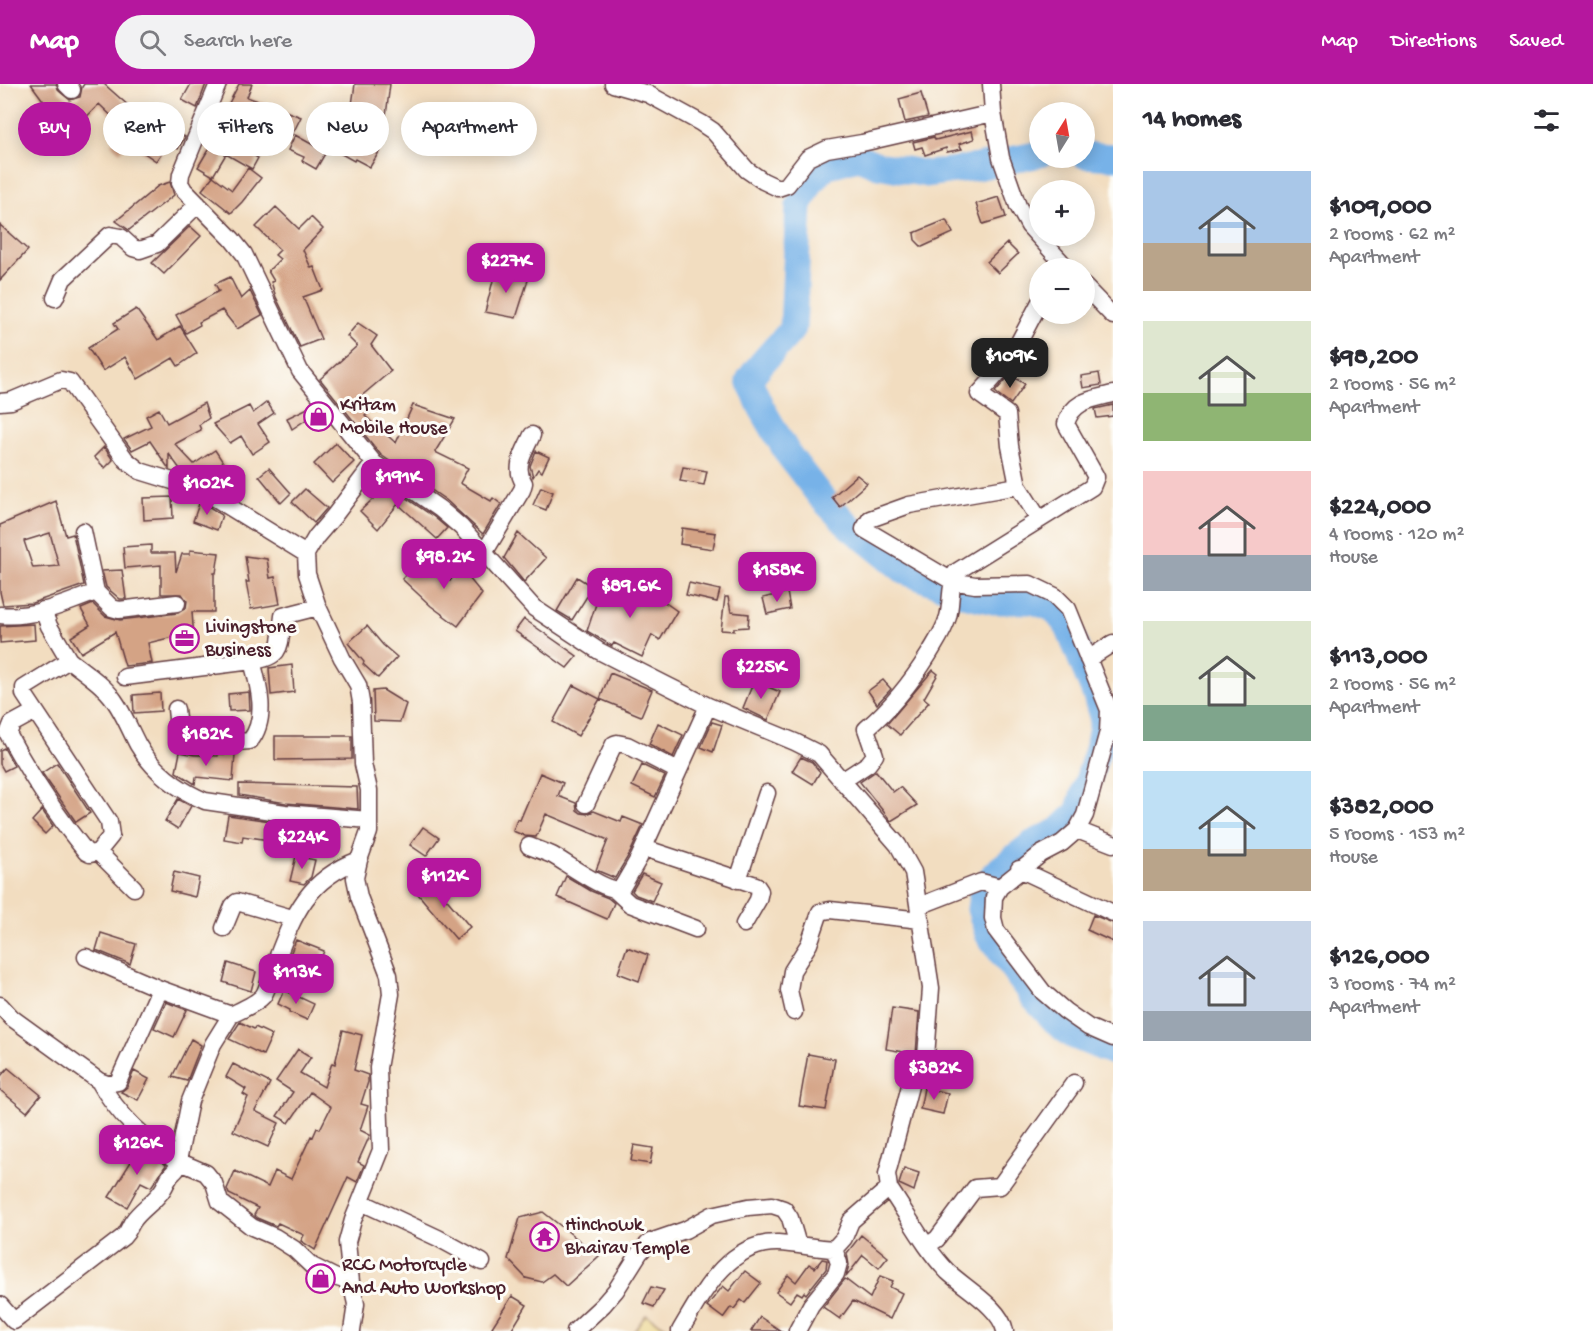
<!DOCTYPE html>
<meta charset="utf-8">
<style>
body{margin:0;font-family:"Gochi Hand",sans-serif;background:#f2f2f3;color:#2b2b33;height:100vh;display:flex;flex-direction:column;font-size:22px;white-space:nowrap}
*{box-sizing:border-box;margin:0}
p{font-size:20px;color:#7c7c81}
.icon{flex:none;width:33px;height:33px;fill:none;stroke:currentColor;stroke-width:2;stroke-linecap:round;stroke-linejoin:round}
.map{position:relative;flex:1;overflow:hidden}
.drawer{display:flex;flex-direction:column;background:#fff;width:480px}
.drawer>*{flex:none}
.hud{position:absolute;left:18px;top:18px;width:570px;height:54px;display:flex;gap:12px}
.needle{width:39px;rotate:11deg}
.fabs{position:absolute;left:1029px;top:18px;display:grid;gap:12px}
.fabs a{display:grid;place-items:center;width:66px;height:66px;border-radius:50%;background:#fff;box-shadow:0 3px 15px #0003;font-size:30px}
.price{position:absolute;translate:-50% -51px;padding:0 14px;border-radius:12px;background:#b5179e;color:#fff;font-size:20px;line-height:39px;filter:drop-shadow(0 2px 3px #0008)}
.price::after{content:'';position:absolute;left:50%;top:36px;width:18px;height:14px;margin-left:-9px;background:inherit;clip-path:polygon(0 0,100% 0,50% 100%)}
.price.on{background:#222;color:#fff}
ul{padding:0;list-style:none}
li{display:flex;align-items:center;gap:18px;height:150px;padding:0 30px}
li span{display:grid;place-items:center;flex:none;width:168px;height:120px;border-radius:0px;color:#555}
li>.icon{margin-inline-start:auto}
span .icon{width:72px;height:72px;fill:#fffc;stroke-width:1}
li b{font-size:26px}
h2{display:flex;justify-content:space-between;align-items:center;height:72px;padding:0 30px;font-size:26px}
.chip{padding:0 21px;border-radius:27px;background:#fff;box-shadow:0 3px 15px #0003;font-size:21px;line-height:54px}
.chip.on{background:#b5179e;color:#fff}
header{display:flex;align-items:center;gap:36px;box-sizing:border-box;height:84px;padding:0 30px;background:#b5179e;color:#fff}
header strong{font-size:28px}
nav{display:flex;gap:33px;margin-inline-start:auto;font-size:21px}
.search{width:420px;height:54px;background:#f2f2f3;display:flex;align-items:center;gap:15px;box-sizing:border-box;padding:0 21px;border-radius:33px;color:#7c7c81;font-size:22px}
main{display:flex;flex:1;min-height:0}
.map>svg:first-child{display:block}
.sand{fill:#eeda9e;stroke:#9c7c64;stroke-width:1.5}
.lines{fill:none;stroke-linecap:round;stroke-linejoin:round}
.river{stroke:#77b2e8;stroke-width:27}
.building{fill:#d4a385;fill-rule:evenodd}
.minor-casing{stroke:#633c41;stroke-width:19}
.minor{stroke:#fff;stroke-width:16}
.labels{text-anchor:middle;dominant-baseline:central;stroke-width:6;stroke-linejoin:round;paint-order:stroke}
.poi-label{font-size:20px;fill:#4a1f2b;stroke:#fdfcf7;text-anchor:start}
</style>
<header>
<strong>Map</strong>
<div class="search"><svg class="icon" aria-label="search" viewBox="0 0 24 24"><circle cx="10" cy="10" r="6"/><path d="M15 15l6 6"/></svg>Search here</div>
<nav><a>Map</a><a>Directions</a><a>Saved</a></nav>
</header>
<main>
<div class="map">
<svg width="1113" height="1247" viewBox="0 0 1113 1247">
<rect width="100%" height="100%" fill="#fdfcf7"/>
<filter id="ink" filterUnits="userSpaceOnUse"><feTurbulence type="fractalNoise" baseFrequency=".0167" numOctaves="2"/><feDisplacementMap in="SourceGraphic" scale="12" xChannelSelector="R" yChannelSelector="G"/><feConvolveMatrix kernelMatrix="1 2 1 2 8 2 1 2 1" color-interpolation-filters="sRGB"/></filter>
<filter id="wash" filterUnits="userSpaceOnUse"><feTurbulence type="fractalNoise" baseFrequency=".008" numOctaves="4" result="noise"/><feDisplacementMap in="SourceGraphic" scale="24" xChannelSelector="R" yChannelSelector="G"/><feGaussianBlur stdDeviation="1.35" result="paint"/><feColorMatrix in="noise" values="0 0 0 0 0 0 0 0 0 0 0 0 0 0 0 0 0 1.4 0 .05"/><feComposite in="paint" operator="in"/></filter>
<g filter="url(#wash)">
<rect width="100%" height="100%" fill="#f2ddc0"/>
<!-- sand -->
<path class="sand" d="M646 1231 672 1247H634Z"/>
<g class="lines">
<!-- river -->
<path class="river" d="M1040 70 977 83 927 90 878 81 858 73 826 82 811 98 799 122 793 244C779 262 762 276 749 296L761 323 788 370 820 412 850 443 906 488 964 510 994 517H1033L1054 525 1068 543 1096 612 1103 636 1098 665 1078 728 1059 747 1032 760 995 789 983 806 980 825 988 850 1033 913 1059 941 1074 952 1113 968
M1084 71 1113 73"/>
</g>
<g id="blocks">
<!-- building -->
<path class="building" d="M31 0H56L59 7 70 16 80 13 82 3 84 0H104L156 46 161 37 185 53 178 65 169 58 156 77 128 58 120 68 111 60 125 45 99 20 69 51 53 37 56 34Z
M191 0H206L197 24 182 16Z
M239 0H252L247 13 301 33 292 51 269 39 266 47 247 39 238 62 258 74 252 85 226 70 213 92 198 83 211 61 208 59Z
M355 0H390L382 63 370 83 355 75 354 77 325 61 335 43 348 49Z
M921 9 928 33 905 38 899 15Z
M972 47 974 55 959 60 962 65 947 68 946 64 925 71 922 63 915 65 913 58 934 53 935 56Z
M295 51 326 68 316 85 302 77 304 73 288 66Z
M248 84 261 94 242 118 231 129 202 106 213 92 232 106Z
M170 98 174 111 129 146 116 137 158 102Z
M999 113 1006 133 983 140 976 120Z
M276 123 299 145 311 133 323 145 303 166 311 184 314 183 323 206 303 213 321 255 300 263 276 213 271 198 274 197 268 187 280 175 275 171 280 166 256 143Z
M946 136 953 149 922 163 915 156 914 149Z
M0 141 28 166 0 196Z
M190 142 201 152 164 190 152 179Z
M1007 159 1018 170 998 189 987 178Z
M496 185 529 193 516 234 485 228Z
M230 193 241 215 250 207 262 231 237 245 222 226 199 238 200 241 186 249 176 231 219 207 215 200Z
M136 225 158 256 180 242 197 269 178 282 173 274 138 295 125 273 103 287 88 264 118 245 114 239Z
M358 239 377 252 371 261 391 287 359 314 371 326 365 332 396 359 413 321 455 335 435 368 468 384 460 399 491 417 493 414 501 420 483 450 446 416 381 371 320 295 357 262 347 252Z
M1099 289 1101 301 1083 304 1081 292Z
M1010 291 1025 300 1011 320 995 308Z
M267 318 274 329 258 340 270 358 252 370 241 352 230 359 213 340 249 322 253 329Z
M204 319 209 334 199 341 201 346 175 360 194 380 215 366 240 404 229 410 207 397 183 389 169 370V385L150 357 132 366 124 355 151 342 146 332 159 325 167 339Z
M314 321 319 327 292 345 287 334Z
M1113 321V332L1097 334 1095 325Z
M336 359 354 378 332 399 314 380Z
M104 363 113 376 105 384 94 373Z
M536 367 549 373 542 388 538 385 533 393 530 382Z
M683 383 707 387 704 401 680 397Z
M269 384 291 409 281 419 259 392Z
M857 391 867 399 840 423 832 413Z
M381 397 434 433 447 444 437 455 398 420 378 445 360 427 373 415 370 413Z
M541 403 553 408 546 426 533 421Z
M305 405 327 424 314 439 292 418Z
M172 413 173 434 144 436 143 414Z
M56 417 66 452 73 450 84 501 32 519 3 521 0 508V441ZM50 449 59 482 33 484 24 457Z
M200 417 222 431 217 446 193 437Z
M682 444 716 449 713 465 680 460Z
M518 449 546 474 524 498 504 474Z
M151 461V469H175L176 488 182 470H190V466L219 469 216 489H214V528H192L194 555 173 557V553L148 559 152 579 125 582 115 548 81 569 71 553 90 541 81 525 93 520 105 532 120 536 178 529 186 524 187 517 182 510H161V481L125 484 123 463Z
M245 472 267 475 270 494 275 493 280 520 251 525 246 498H249Z
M424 473 450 497 460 483 482 510 458 542 431 522 402 495Z
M122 486 126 515H120L106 503 102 487Z
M577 493 593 503 572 536 557 527Z
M619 497 653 518 655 515H660L677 527 660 556 652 551 642 573 614 559 612 562 587 547 600 508 609 515Z
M689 499 720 506 717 518 686 511Z
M787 508 790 525 767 530 763 514Z
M725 513H728L731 528 749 530 748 543 734 544V547L721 546Z
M524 535 577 572 567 584 515 547Z
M34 540 35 556 0 559V542Z
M367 542 383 561 397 573 378 594 363 580 364 578 348 559Z
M292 581 294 608 271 611 269 584Z
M933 586 938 590 924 614 929 618 900 651 887 640Z
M610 589 652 606 641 632 600 615Z
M883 596 891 605 877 620 868 607Z
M754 597 780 608 768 636 743 624Z
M573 601 600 615 578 652 553 638Z
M383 606 406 620 400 638 374 637 373 607Z
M249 608 250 626 229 627 228 610Z
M160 609 161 627 134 629 133 611Z
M712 638 722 641 713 668 701 663Z
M658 639 683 651 673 673 649 660Z
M275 652H352V675L275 676Z
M4 664 14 682 4 687 0 680V666Z
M180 668 194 671 218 672V670H235L233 697 196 693 195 700 176 688Z
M801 673 812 678 820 688 813 700 792 687Z
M57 679 90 729 76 738 42 689Z
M642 681 665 692 655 713 632 702Z
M876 687 893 708 900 703 917 721 891 737 860 698Z
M540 689 563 699 558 712 576 719 577 726 581 729 587 730 594 727 621 738 623 733 643 741 630 769 615 794 596 786 608 756 546 730 536 753 525 752 513 747 517 735 520 736Z
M239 700 357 703 358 725 286 719 239 711Z
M178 715 191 722 178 745 165 737Z
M42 726 53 742 45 750 32 737Z
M228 731 277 738 275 757 243 752 242 758 224 755Z
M423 743 439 754 426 772 410 761Z
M296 772 315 776 311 793 304 800 290 797Z
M174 788 199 794 195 813 170 807Z
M642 790 661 798 652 817 636 811 632 807Z
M566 792 591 807 608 814 614 819 607 835 557 813Z
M436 795 448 809 444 812 470 843 456 855 418 810Z
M1093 831 1113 839V858L1087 846Z
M101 849 136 860 130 880 96 866Z
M296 856 324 867 316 887 297 879 298 877 289 873Z
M627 863 648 871 639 897 618 889Z
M228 879 256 888 251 907 223 898Z
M284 906 314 920 307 936 289 928 290 926 278 920Z
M166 918 187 926 174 953 154 944Z
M892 924 919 928 916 970 886 965Z
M240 938 254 945 255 943 272 951 263 971 229 955Z
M343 946 362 951 354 986 368 991V998L361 1020 368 1022 360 1046 370 1051 358 1078 364 1081 357 1098 348 1093 315 1166 301 1157 304 1151 278 1139 276 1142 257 1134 254 1131 258 1124 229 1110 227 1105 235 1087 268 1103 275 1087 291 1095 311 1052 313 1053 317 1044 320 1045 331 1023 310 1008 289 1039 277 1032 293 1008 276 997 298 965 311 973 300 989 324 1003 332 979 335 980Z
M191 955 201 961 187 997 172 993Z
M808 970 835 975 826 1026 799 1022Z
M233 980 270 999 255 1027 279 1039 268 1063 233 1047 248 1013 243 1010 246 1005 226 993Z
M8 984 41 1011 27 1028 0 1006V993Z
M134 987 149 995 138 1016 121 1008 127 1003Z
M924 1004 948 1009 943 1030 920 1025Z
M634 1061 653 1064 650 1080 631 1077Z
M140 1063 166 1081 151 1103 141 1098 127 1123 109 1113Z
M904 1084 919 1089 914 1107 899 1100Z
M543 1128 599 1172 566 1202 553 1190 542 1198 526 1194 508 1175 520 1134Z
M861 1151 888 1173 879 1184 863 1171 846 1193 849 1181 847 1169Z
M822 1175 827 1176 826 1185 806 1210 804 1208 802 1211 797 1208 790 1218 776 1208 788 1191 796 1198 809 1180 815 1184Z
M745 1187 761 1199 745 1219 741 1216 734 1225 731 1223 723 1234 707 1222 723 1202 729 1207Z
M880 1192 893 1197 890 1203 902 1209 890 1235 853 1217 840 1235 823 1223 845 1195 870 1214Z
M651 1203 664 1206 654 1223 643 1219Z
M512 1212 527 1221 511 1247H498L492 1243Z
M760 1233 781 1247H751Z"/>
</g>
</g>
<g filter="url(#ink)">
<use href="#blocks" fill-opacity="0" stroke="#633c41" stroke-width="1.5"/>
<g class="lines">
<defs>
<path id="minor" d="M66 0 72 6
M218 0 181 90 180 99 184 106 232 155 244 170 300 287 374 379 440 425 461 443 534 524 599 567 668 602 708 622 795 658 819 670 898 761 913 788 931 904 926 973 911 998 887 1090 889 1104C907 1130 926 1166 948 1188 965 1204 1001 1224 1005 1247
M613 0 648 10 701 39 713 47 747 86 763 97 778 104 787 101 808 74 827 65 862 59 993 29
M991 0 993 29 1001 74 1018 122 1029 142 1067 184
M1084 202 1113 232
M55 214 63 195 110 151 121 153 133 164 140 166 157 160 198 120
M0 318 11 317 61 296 70 298 126 376 140 387 202 406 306 470
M1018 402 909 421 870 435 864 445 952 497 975 501 1030 500 1055 512 1068 525 1109 626 1108 648 1085 731 1077 746 1062 759 1041 770 1000 803 994 813 993 834 996 846 1043 908 1065 927 1088 943 1113 954
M1039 435 1018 402 1010 362 1007 330 979 310 1009 277 1040 218
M83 447 96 508
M484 469 522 406 524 399C513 383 525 367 532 351
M0 531C32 535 67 519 96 508L112 524 119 526 177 519
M1088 575 1113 559
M69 576C84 588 103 600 114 616 124 630 130 646 138 661 153 687 177 705 205 717L285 729 369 736
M125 593 252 577
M176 625 179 653 184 659 194 661 250 657C268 635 259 602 252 577 285 573 279 560 283 532L318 523
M34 628 12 640 8 650C30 691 56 731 86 768L90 770 98 768 111 752 109 738 24 610V604L69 576 49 542 43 526
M842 697 868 680 875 671 866 645C892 623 911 599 929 570 936 558 944 547 948 533 952 518 949 503 956 488L1092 403 1096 393 1066 340C1072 317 1092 315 1113 310
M586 720 614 660 617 659 627 661 678 687
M1077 746 1113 760
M529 762C537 765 545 768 552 771 567 779 606 809 621 805L639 774 708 622
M644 764 756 801 760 807 758 816 744 840
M98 768 134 804
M1019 785 1113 829
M738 796 767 709
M616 807 630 820 696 845
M919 822 981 798 1000 803
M224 844 233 822 237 818 292 834
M86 873 160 905 231 931C241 926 256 920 263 912 268 905 273 886 276 877 294 829 308 795 359 776
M0 921 12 934 99 997 107 1000 118 998 160 905
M794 928 789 906 792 887 809 860 820 828 830 826 921 836
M231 931 213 960 190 1017 178 1077 206 1089 214 1099 220 1118 252 1143 275 1153 294 1165 312 1182 334 1193 351 1198
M361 1118 438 1154 482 1178
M928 1161 937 1155 975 1104 1000 1102 1074 999
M0 1221 14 1237 123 1153C130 1146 129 1142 133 1137 141 1125 155 1118 163 1105 168 1097 168 1092 176 1086L178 1077C145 1055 119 1033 99 997
M352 1247 356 1220 351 1198 347 1158 353 1136 381 1066 378 984 391 910 389 891 359 813 355 794 359 776 369 748V706L363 680 361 618 358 601 342 574 318 523 307 490 306 470 316 453 334 432 374 379
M575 1247 603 1221 616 1206 640 1168 650 1158 685 1146 712 1131 748 1123 772 1121 784 1125 790 1134 798 1161
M680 1247C702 1210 728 1158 778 1159 797 1160 815 1164 834 1165L844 1154 851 1137 889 1104
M797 1247 811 1221 836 1190 839 1179 834 1165"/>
</defs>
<!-- minor casing -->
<use href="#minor" class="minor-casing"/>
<!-- minor -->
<use href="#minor" class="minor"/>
</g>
</g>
<!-- icons -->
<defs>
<symbol id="shop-ring" viewBox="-11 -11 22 22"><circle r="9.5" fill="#fdfcf7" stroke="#b5179e" stroke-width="1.5"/><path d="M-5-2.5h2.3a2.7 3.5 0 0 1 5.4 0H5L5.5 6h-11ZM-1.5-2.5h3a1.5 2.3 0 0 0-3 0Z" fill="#b5179e"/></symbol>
<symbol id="office-ring" viewBox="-11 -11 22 22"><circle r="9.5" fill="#fdfcf7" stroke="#b5179e" stroke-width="1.5"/><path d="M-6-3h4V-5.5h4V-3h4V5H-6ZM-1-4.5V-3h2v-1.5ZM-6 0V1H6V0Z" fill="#b5179e"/></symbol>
<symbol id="temple-ring" viewBox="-11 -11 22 22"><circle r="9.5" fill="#fdfcf7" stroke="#b5179e" stroke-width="1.5"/><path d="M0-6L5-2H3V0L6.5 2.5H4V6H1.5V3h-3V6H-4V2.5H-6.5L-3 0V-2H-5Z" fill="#b5179e"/></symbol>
</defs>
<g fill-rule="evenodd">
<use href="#shop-ring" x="302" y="316" width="33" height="33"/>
<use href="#office-ring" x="168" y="538" width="33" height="33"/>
<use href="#temple-ring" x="528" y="1136" width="33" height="33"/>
<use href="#shop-ring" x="304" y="1178" width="33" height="33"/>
</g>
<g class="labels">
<!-- poi labels -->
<g class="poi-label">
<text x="340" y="322">Kritam<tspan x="340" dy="23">Mobile House</tspan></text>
<text x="205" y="544">Livingstone<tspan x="205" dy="23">Business</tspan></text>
<text x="565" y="1142">Hinchowk<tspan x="565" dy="23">Bhairav Temple</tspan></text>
<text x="342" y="1182">RCC Motorcycle<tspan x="342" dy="23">And Auto Workshop</tspan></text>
</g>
</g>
</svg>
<div class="fabs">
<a><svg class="needle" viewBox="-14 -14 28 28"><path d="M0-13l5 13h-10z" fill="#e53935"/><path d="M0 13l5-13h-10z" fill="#7c7c81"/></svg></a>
<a>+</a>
<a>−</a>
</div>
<b class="price" style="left:506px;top:210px">$227K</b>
<b class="price on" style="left:1010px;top:305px">$109K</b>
<b class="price" style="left:398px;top:426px">$191K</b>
<b class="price" style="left:207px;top:432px">$102K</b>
<b class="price" style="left:444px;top:506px">$98.2K</b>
<b class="price" style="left:777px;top:519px">$158K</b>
<b class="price" style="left:630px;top:535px">$89.6K</b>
<b class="price" style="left:761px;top:616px">$225K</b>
<b class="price" style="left:206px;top:683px">$182K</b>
<b class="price" style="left:302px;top:786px">$224K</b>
<b class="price" style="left:444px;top:825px">$112K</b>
<b class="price" style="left:296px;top:921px">$113K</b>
<b class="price" style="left:934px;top:1017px">$382K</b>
<b class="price" style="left:137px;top:1092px">$126K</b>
<div class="hud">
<a class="chip on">Buy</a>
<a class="chip">Rent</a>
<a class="chip">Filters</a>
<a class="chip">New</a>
<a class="chip">Apartment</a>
</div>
</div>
<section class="drawer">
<h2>14 homes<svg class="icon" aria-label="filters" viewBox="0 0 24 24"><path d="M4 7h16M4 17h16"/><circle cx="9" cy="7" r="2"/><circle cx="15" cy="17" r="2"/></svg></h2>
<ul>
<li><span style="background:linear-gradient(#a9c7e8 60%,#b9a48a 0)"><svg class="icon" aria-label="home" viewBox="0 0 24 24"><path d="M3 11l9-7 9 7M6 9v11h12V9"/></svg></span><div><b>$109,000</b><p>2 rooms · 62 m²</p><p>Apartment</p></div></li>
<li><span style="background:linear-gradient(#dfe7d0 60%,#8fb573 0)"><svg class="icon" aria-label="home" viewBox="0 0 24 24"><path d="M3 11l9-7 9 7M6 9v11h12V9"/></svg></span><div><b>$98,200</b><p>2 rooms · 56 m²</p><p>Apartment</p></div></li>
<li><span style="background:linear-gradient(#f6c9c9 70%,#9aa5b1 0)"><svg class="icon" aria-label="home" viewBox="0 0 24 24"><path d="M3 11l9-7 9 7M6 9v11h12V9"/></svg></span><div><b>$224,000</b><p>4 rooms · 120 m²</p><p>House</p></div></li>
<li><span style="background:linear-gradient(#dfe7d0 70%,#7fa58c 0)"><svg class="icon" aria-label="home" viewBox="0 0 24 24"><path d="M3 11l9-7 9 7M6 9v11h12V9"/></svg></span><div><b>$113,000</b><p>2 rooms · 56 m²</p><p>Apartment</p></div></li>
<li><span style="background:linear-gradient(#bfe0f5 65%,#b9a48a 0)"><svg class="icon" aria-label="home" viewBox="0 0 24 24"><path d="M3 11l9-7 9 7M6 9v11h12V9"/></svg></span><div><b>$382,000</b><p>5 rooms · 153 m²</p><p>House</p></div></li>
<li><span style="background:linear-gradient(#c9d6e8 75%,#9aa5b1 0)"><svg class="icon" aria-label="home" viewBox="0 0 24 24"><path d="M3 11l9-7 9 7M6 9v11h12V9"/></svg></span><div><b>$126,000</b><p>3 rooms · 74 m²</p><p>Apartment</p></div></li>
</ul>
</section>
</main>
